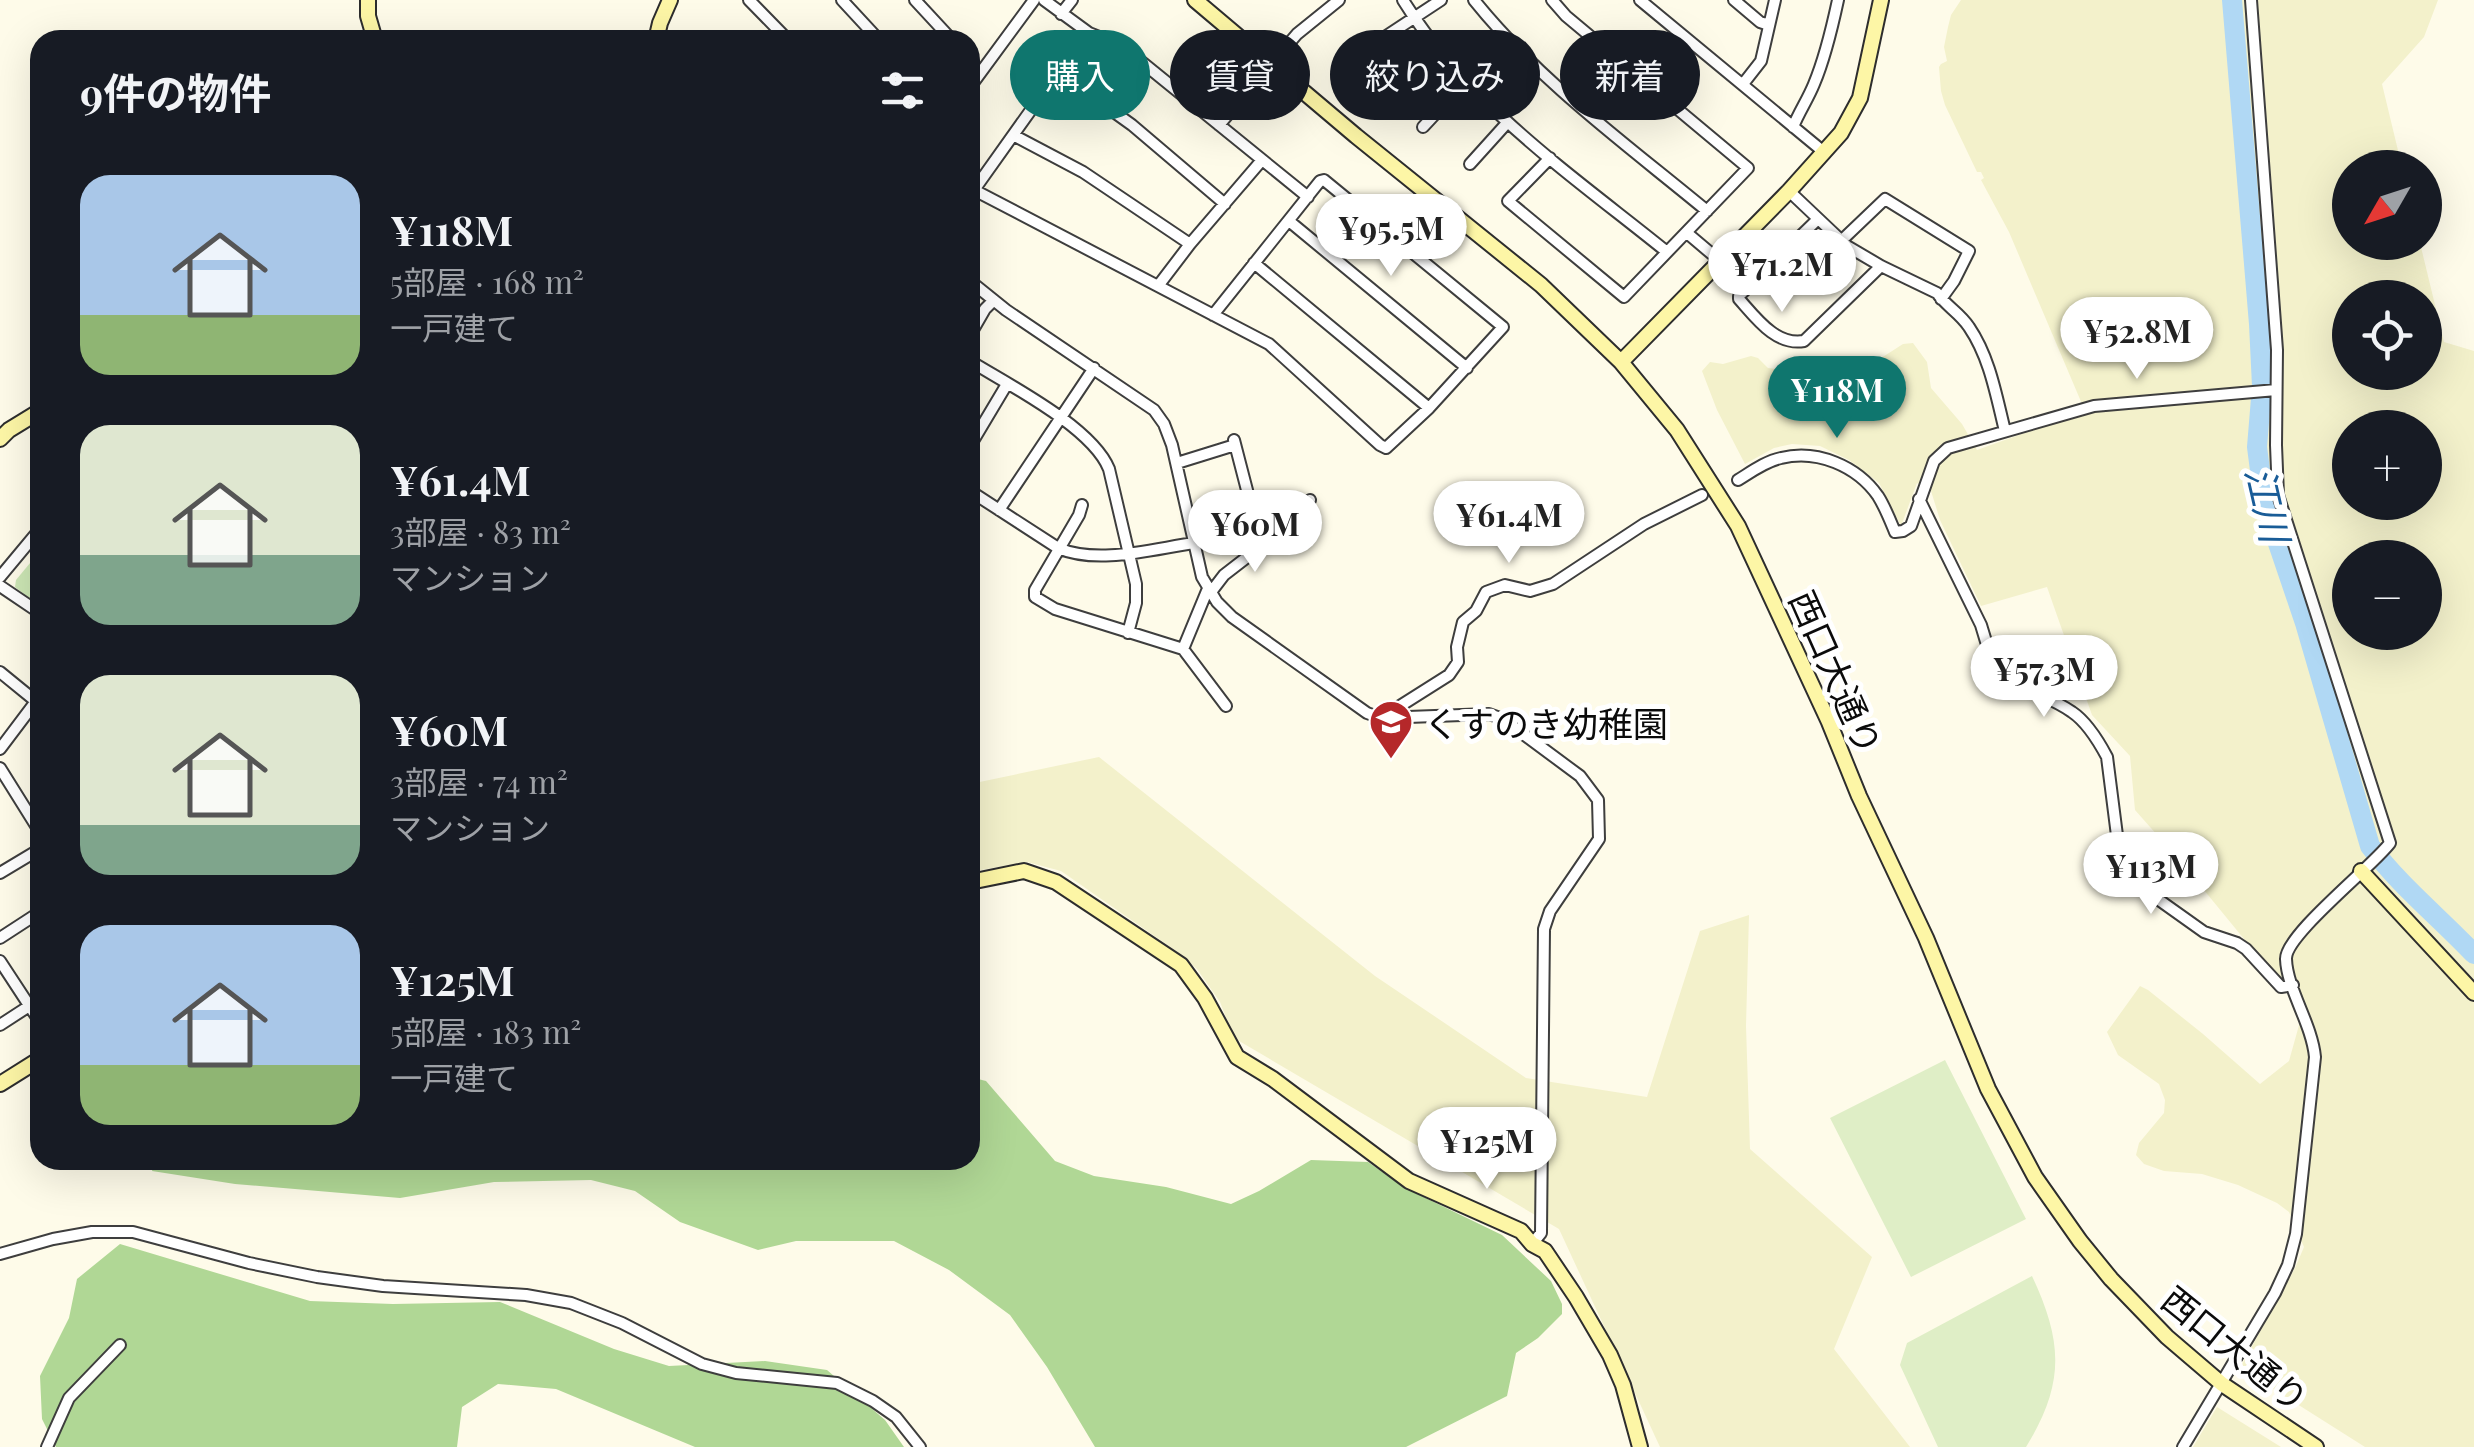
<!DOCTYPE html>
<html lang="ja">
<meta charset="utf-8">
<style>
body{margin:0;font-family:"Playfair Display","Noto Sans JP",serif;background:#242831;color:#f1f3f6;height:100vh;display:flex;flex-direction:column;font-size:38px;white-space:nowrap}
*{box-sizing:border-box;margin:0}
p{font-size:32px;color:#9ea1a6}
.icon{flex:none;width:55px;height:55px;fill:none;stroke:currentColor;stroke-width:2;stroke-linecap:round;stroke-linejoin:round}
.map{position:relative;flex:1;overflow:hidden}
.sheet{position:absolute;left:30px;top:30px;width:950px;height:1140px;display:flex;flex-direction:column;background:#171b24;border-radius:30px;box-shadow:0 10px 40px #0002}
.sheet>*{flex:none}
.banner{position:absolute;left:1010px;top:30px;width:950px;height:90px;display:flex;gap:20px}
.needle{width:65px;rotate:231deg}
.buttons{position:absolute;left:2332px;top:150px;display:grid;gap:20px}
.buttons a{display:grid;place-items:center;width:110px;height:110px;border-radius:50%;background:#171b24;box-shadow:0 10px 40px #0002;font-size:50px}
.price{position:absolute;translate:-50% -85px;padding:0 22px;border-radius:35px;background:#fff;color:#222;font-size:32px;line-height:65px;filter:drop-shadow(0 2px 5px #0008)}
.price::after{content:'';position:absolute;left:50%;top:60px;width:30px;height:22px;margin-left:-15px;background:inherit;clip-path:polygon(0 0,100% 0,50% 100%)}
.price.current{background:#0f766e;color:#fff}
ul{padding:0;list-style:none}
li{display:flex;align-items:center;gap:30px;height:250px;padding:0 50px}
li span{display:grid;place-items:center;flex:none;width:280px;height:200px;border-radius:30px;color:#555}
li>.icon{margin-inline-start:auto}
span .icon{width:120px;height:120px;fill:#fffc;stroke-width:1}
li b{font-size:42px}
h2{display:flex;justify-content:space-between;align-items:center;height:120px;padding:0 50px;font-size:42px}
.chip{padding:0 35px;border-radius:45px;background:#171b24;box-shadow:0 10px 40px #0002;font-size:35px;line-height:90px}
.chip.current{background:#0f766e;color:#fff}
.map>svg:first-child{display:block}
.farmland{fill:#f3f1cb;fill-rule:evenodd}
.green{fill:#cde7b5}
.forest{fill:#b0d795}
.pitch{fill:#dfeec6}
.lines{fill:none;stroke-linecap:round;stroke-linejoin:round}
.river{stroke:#b0d8f4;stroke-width:20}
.street-casing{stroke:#3e3e3e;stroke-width:14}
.secondary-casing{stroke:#2d2d2d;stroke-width:18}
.street{stroke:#fff;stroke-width:10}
.secondary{stroke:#fdf6a6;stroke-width:14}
.labels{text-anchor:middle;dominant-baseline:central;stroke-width:10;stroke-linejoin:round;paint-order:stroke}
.street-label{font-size:35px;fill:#0b0b0b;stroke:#fff}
.poi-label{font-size:35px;fill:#0b0b0b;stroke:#fff;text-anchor:start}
.water-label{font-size:38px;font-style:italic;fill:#195c97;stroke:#fff}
</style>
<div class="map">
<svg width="2474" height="1447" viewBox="0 0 2474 1447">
<rect width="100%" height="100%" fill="#fefbe9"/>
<!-- farmland -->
<path class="farmland" d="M1961 0H2438L2424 37 2382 84 2402 167 2350 168V242L2420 243 2444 342 2474 351V1447H2365L2240 1368 2295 1268 2304 1247 2289 1212 2277 1203 2238 1185 2202 1174 2164 1171 2144 1164 2136 1155 2139 1143 2164 1113 2165 1100 2159 1084 2118 1055 2107 1032 2140 986 2148 990 2203 1034 2260 1084 2289 1061 2303 1011 2181 862 2135 810 2130 756 2092 715 2047 587 1981 606 1940 520 1931 491 1917 483 1901 526 1879 483 1849 460 1820 446 1792 444 1774 448 1745 464 1717 410 1702 371 1710 362 1723 364 1751 356 1758 358 1768 368 1802 372 1813 370H1857L1867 367 1903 344 1913 343 1927 362 1931 388 1962 424 1977 450 2085 411 2009 232 1981 180 1984 178 1981 172H1977L1945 105 1941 91 1939 67 1941 64 1947 61 1944 47 1948 27 1951 15ZM2350 298H2425V372H2350ZM2350 428H2425V502H2350ZM2350 558H2425V632H2350Z
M1099 757 1375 976 1526 1078 1647 1097 1700 931 1749 915 1746 1026 1750 1149 1872 1257 1834 1349 1910 1447H1660L1559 1229 1234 1038 1220 1002 1197 969 1176 951 1061 871 1027 862 970 872V784Z
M2217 1407 2281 1447H2193Z"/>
<!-- green -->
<path class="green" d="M40 551V607L15 587 16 580Z"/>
<!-- forest -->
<path class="forest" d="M970 1077 986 1081 1055 1161 1094 1176 1166 1187 1231 1204 1259 1191 1311 1160 1368 1162 1405 1188 1502 1235 1551 1281 1562 1304V1314L1538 1338 1516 1353 1507 1396 1406 1447H1095L1047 1367 1010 1315 949 1270 894 1241H796L758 1250 680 1222 635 1191 591 1180 494 1182 400 1198 235 1184 152 1171 155 1160H970Z
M120 1244 310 1301 393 1304 500 1302 614 1349 669 1366 765 1361 827 1370 885 1420 904 1447H695L556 1389 498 1384 462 1407 457 1447H56L42 1419 40 1376 69 1318 77 1279Z"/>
<!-- pitch -->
<path class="pitch" d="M1945 1060 2026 1219 1911 1277 1830 1118Z
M2032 1276C2063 1342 2065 1384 2026 1447H1938L1900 1365 1907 1343Z"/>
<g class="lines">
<!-- river -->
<path class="river" d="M2232 0 2259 324 2262 386 2257 447 2261 478 2267 511 2305 623 2370 846C2400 886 2440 918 2474 954"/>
<defs>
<path id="street" d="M749 0 788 40
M842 0 879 40
M915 0 952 40
M1044 0 1089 33 1122 46 1308 197
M1403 0C1468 105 1573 176 1667 252
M1474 0C1540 82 1626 144 1707 211
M1640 0 1825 153
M1734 0 1760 22 1769 25
M1061 14 1072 0
M1350 60 1441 0
M1053 79 1093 97 1132 125 1225 204
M1641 79 1683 36
M1743 84 1761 61 1775 0
M970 87 1034 0
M1381 91 1438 50
M1219 125 1297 34 1339 0
M1423 127 1465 82
M1793 127C1799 112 1808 99 1814 84 1825 58 1832 28 1838 0
M1013 135 1083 172 1190 244
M1550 158 1508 201 1624 297 1748 168 1566 16 1552 0
M1470 164 1507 123
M970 188 974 190 1269 344 1380 445 1386 448 1429 408 1503 327 1324 180 1320 181 1213 315
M974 190 1053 79 1089 33
M1789 191 1847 246 1881 266 1937 293C1946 306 1960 313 1969 327 1990 358 1996 395 2005 431
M1817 220 1739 296V299C1756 318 1776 346 1804 341L1881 266
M1289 221 1467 368
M1687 233 1719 260
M1841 241 1885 199 1969 251 1954 281 1941 299
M1254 263 1429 408
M970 281 1006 310 1154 410 1164 424 1172 445 1202 577 1217 602 1232 617 1367 713 1381 718 1489 714 1503 719 1580 776 1598 800 1599 839 1550 911 1544 929 1541 1233 1532 1244
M1158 286 1190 244 1262 160
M970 335 985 309 993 301
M970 361C1009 385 1092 427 1109 469L1136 584V603L1128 633
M1234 440 1255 521 1259 534 1265 542
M970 446 1007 384
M1177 463 1235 445
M1738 480C1751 472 1766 461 1781 458 1817 449 1857 466 1878 496 1885 507 1890 520 1895 532L1903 531 1911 526 1934 461 1948 448 2094 406 2276 390
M970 491 1058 548C1098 565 1152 549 1194 543
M1919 499 1981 625 1994 668C2016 688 2048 695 2072 712 2087 722 2099 742 2107 757L2120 859 2145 890 2204 932 2237 943 2246 949 2281 987 2293 985
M1082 505 1079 515 1035 590V597L1055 609 1183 649 1226 706
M999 510 1094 368
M0 577 40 529
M0 586 40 613
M1183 649 1207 591 1211 592 1224 575 1299 517 1310 500
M0 672 38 703
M1381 718 1449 675 1458 662 1457 647 1463 622 1476 611 1486 592 1505 585 1530 591 1553 584 1644 524 1702 495
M0 749 40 696
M0 768 40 832
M0 873 40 849
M0 938 40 912
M0 961 40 1022
M0 1025 40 999
M0 1254 53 1239 92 1232H133L249 1263 317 1277 383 1286 526 1295 571 1303 622 1323 702 1364 736 1373 837 1383 873 1401 896 1417 920 1447
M47 1447 69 1398 120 1345
M2183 1447 2275 1293 2288 1265 2296 1234 2315 1057C2312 1024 2287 989 2286 959 2285 935 2373 866 2390 843L2278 495 2276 445 2277 350 2251 0"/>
<path id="secondary" d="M368 0V16L375 40
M1195 0 1356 136 1541 285 1621 362 1677 430 1738 526 1829 722 1859 796 1926 938 1988 1089 2035 1177 2080 1241 2111 1279 2167 1337 2222 1384 2316 1447
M656 40 660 23 670 0
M1621 362 1789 191 1841 133 1860 98 1881 0
M0 439 9 430 40 411
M2361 871 2474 993
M970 882 1024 871 1056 882 1181 965 1205 998 1237 1057 1273 1079 1409 1181 1521 1231 1532 1244 1545 1251 1576 1297 1610 1355 1623 1385 1640 1447
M0 1084 40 1059"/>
</defs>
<!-- street casing -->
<use href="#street" class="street-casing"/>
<!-- secondary casing -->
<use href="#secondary" class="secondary-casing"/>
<!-- street -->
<use href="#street" class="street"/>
<!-- secondary -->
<use href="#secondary" class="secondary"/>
</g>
<!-- icons -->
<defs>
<symbol id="school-pin" viewBox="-11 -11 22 30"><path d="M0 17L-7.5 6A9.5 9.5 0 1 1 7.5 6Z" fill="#b5282a" stroke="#fff"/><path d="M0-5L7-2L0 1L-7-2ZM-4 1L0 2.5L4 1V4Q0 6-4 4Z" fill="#fff"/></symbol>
</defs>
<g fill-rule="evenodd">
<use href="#school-pin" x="1366" y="697" width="50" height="68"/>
</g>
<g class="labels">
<!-- street labels -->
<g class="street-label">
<text transform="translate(1837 672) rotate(66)">西口大通り</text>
<text transform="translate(2236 1348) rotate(39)">西口大通り</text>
</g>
<!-- poi labels -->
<g class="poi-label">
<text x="1424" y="722">くすのき幼稚園</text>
</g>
<!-- water labels -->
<g class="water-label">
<text transform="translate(2269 504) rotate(77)">江川</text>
</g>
</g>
</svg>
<div class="buttons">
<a><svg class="needle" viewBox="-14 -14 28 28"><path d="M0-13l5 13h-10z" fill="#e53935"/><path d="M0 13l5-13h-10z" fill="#9ea1a6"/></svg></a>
<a><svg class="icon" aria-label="locate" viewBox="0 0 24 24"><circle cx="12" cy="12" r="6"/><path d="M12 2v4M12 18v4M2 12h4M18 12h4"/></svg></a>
<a>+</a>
<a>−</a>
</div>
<b class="price" style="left:1391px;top:279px">¥95.5M</b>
<b class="price" style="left:1782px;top:315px">¥71.2M</b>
<b class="price" style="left:2137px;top:382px">¥52.8M</b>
<b class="price current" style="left:1837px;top:441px">¥118M</b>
<b class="price" style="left:1509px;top:566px">¥61.4M</b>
<b class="price" style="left:1255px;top:575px">¥60M</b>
<b class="price" style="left:2044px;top:720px">¥57.3M</b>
<b class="price" style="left:2151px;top:917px">¥113M</b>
<b class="price" style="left:1487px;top:1192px">¥125M</b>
<div class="banner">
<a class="chip current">購入</a>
<a class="chip">賃貸</a>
<a class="chip">絞り込み</a>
<a class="chip">新着</a>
</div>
<section class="sheet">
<h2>9件の物件<svg class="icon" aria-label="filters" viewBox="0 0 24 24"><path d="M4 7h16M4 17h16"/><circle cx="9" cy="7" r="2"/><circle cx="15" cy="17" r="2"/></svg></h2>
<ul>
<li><span style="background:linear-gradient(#a9c7e8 70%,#8fb573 0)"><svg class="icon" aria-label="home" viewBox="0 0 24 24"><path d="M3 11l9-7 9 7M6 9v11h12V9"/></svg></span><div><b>¥118M</b><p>5部屋 · 168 m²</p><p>一戸建て</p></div></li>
<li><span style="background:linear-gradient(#dfe7d0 65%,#7fa58c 0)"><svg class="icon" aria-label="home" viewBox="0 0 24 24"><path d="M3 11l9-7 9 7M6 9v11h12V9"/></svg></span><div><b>¥61.4M</b><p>3部屋 · 83 m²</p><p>マンション</p></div></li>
<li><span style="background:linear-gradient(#dfe7d0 75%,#7fa58c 0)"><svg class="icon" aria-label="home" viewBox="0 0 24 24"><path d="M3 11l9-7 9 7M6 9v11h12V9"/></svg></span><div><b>¥60M</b><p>3部屋 · 74 m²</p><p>マンション</p></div></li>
<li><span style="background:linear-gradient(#a9c7e8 70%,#8fb573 0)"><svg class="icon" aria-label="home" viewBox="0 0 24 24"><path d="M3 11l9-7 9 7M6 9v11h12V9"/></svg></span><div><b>¥125M</b><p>5部屋 · 183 m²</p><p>一戸建て</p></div></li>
</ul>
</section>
</div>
